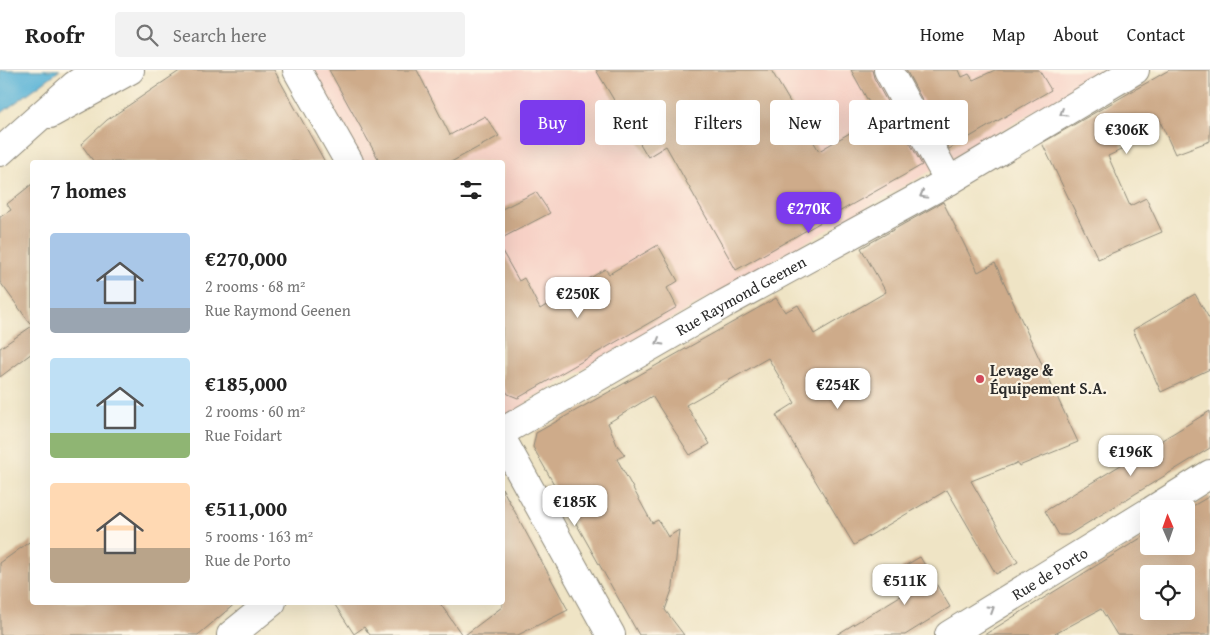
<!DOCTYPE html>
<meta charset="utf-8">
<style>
body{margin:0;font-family:"Gentium Book Plus",serif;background:#f2f2f2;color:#222;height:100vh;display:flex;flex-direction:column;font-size:19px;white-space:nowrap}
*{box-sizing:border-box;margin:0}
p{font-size:16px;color:#767676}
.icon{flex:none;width:28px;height:28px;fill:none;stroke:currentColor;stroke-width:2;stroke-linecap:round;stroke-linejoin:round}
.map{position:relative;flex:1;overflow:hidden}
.side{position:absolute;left:30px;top:90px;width:475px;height:445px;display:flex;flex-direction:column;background:#fff;border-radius:5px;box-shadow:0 5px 20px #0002}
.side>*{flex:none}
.hud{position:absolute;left:520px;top:30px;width:475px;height:45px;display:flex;gap:10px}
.needle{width:32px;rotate:358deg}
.tools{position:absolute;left:1140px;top:430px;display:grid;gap:10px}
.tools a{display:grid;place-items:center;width:55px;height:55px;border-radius:5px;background:#fff;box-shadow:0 5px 20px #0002;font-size:25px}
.price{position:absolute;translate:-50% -42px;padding:0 11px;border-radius:10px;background:#fff;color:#222;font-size:16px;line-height:32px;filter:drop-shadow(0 1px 2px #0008)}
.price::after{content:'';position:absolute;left:50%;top:30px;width:15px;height:11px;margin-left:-8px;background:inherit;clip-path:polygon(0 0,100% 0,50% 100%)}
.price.current{background:#7c3aed;color:#fff}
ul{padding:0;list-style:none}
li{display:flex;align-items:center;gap:15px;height:125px;padding:0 20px}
li span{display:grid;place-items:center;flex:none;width:140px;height:100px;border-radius:5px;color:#555}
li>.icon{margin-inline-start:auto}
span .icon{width:60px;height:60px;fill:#fffc;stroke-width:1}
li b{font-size:21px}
h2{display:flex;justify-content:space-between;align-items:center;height:60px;padding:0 20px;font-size:21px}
.pill{padding:0 18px;border-radius:5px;background:#fff;box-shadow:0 5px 20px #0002;font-size:18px;line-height:45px}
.pill.current{background:#7c3aed;color:#fff}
header{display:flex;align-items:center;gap:30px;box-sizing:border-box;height:70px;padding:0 25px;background:#fff;border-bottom:1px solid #e0e0e0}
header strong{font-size:24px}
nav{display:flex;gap:28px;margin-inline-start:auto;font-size:18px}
.search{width:350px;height:45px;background:#f2f2f2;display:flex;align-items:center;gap:12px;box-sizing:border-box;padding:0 18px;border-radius:5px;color:#767676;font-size:19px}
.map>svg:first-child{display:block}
.built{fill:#f7d1c6}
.water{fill:#5ab4d7;stroke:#427081}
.building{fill:#ceab8a;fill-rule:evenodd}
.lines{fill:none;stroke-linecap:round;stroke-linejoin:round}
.minor-casing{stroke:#8d8878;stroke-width:30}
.major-casing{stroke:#8d8878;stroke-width:30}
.minor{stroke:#fff;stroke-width:28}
.major{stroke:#fff;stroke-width:28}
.oneway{stroke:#a0a0a0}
.poi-dot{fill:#d1495b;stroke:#fcf5e5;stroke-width:2}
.labels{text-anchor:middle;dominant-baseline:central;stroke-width:4.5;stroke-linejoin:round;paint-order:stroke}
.street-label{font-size:16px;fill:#2b2b2b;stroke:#fcf5e5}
.poi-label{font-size:16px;font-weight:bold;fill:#2b2b2b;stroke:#fcf5e5;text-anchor:start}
</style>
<header>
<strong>Roofr</strong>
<div class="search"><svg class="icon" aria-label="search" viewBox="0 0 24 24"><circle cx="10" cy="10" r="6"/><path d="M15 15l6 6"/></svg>Search here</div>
<nav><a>Home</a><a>Map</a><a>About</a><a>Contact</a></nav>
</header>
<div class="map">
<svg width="1210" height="565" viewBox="0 0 1210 565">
<rect width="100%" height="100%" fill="#fcf5e5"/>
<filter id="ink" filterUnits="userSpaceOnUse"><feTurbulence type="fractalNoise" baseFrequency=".02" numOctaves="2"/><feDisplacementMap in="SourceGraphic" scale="10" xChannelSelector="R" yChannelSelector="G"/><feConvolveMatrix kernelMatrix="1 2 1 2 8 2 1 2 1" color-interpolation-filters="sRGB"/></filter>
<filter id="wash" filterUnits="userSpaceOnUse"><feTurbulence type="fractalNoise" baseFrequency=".0096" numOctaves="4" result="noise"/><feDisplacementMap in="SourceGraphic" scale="20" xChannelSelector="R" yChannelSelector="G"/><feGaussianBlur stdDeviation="1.12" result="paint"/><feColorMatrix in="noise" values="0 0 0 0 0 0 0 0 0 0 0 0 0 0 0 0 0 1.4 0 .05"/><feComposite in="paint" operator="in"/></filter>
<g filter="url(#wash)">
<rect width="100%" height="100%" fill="#efe4c5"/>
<!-- built -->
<path class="built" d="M297 0H1108L529 330 503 360 502 92H349Z"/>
<!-- water -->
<path class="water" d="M0 0H60L0 44Z"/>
<g id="blocks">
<!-- building -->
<path class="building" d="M181 0H274L325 92H94L81 74 107 50Z
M329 0H417L450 65 485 46 499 66 451 92H380Z
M596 0H771L819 81 877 47 851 0H872L874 8 922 95 736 200 666 76 648 87Z
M906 0H959L962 7 969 4 973 10 995 0H1039L1051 20 949 79Z
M1169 0H1210V71L1175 84 1158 47 1117 65 1123 79 1108 86 1130 136 1146 128 1162 162 1098 189 1042 73Z
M32 114V283L0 307V278L32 256 0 212V147L11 140 7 134Z
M536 122 550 143 502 168V139Z
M943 132 978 202 995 193 1078 372 1019 396 1017 393 971 411 1018 492 996 504 947 420 854 475 776 345 795 333 768 288 686 335 710 374 690 385 652 326 608 353 617 375 625 385 617 389 652 453 658 450 668 467 679 460 673 517 665 540 684 565H639L533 377 536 363 776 228 785 242 798 235 814 264 886 222 861 178Z
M658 175 678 211 667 218 677 237 518 328 508 324 502 314V181L519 211 524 208 540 239 605 199 609 204Z
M1195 224 1210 250V299L1161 322 1133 260Z
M1210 341V378L1068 465H1059L1045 441Z
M502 418 568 540 518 565H465L502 537Z
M1210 426V565H1117L1101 539 1053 565H984L1149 463V476H1186V440ZM1149 504H1186V541H1149Z
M32 470V532H237L198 565H0V493Z
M920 487 950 537 905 565H836L910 520 901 498Z
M333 532H439L462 565H370L364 557 354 564Z"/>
</g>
</g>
<g filter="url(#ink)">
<use href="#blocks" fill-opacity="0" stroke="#8d8878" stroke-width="1"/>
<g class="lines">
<defs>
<g id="minor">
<path d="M297 0 349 92"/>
<path d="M888 0 949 111"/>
<path d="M50 44 130 0"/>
<path id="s1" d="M502 362 724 234 949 111 1135 0"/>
<path d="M502 369 611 565"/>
<path d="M1154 439 1210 404"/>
<path d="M231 565 272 532"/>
<path id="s2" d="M949 565 1149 442"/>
</g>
<path id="major" d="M0 82 75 15 97 0"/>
</defs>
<!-- minor casing -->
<use href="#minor" class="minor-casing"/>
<!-- major casing -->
<use href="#major" class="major-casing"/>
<!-- minor -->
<use href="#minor" class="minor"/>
<!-- major -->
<use href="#major" class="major"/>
</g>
<!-- one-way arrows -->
<defs><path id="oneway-chevron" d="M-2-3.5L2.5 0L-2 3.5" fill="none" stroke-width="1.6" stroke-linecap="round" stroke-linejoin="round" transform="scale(1.25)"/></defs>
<g class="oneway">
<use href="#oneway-chevron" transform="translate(1063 43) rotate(149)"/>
<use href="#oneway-chevron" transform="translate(923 125) rotate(151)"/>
<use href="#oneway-chevron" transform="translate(659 272) rotate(150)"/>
<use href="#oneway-chevron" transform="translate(991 539) rotate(-32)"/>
</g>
</g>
<!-- markers -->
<circle class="poi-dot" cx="980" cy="309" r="5"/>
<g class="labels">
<!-- street labels -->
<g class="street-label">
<text stroke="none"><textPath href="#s1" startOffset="275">Rue Raymond Geenen</textPath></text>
<text stroke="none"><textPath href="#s2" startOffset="118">Rue de Porto</textPath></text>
</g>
<!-- poi labels -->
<g class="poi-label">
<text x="990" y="300">Levage &amp;<tspan x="990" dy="18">Équipement S.A.</tspan></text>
</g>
</g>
</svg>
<div class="tools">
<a><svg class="needle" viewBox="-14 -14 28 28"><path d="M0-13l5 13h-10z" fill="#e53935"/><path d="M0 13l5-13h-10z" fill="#767676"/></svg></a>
<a><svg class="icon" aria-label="locate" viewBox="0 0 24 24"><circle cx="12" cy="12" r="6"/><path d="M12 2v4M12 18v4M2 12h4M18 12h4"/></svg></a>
</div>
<b class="price" style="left:1127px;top:85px">€306K</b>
<b class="price current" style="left:809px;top:164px">€270K</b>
<b class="price" style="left:578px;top:249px">€250K</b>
<b class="price" style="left:838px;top:340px">€254K</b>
<b class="price" style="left:1131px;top:407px">€196K</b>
<b class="price" style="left:575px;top:457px">€185K</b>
<b class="price" style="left:905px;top:536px">€511K</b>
<div class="hud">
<a class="pill current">Buy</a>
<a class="pill">Rent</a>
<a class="pill">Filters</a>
<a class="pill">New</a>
<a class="pill">Apartment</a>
</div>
<section class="side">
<h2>7 homes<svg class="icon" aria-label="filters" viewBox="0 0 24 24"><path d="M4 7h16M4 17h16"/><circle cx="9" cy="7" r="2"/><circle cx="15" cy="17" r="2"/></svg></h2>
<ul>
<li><span style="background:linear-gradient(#a9c7e8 75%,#9aa5b1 0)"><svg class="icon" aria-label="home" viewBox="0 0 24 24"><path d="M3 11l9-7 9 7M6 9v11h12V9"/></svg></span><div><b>€270,000</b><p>2 rooms · 68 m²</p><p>Rue Raymond Geenen</p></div></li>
<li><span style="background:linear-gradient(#bfe0f5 75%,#8fb573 0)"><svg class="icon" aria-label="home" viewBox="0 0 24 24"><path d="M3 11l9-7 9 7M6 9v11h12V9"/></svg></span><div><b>€185,000</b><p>2 rooms · 60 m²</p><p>Rue Foidart</p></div></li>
<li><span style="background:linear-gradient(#ffd9b3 65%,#b9a48a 0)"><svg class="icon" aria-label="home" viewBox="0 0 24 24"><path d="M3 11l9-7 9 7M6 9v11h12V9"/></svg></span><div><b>€511,000</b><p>5 rooms · 163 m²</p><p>Rue de Porto</p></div></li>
</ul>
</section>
</div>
